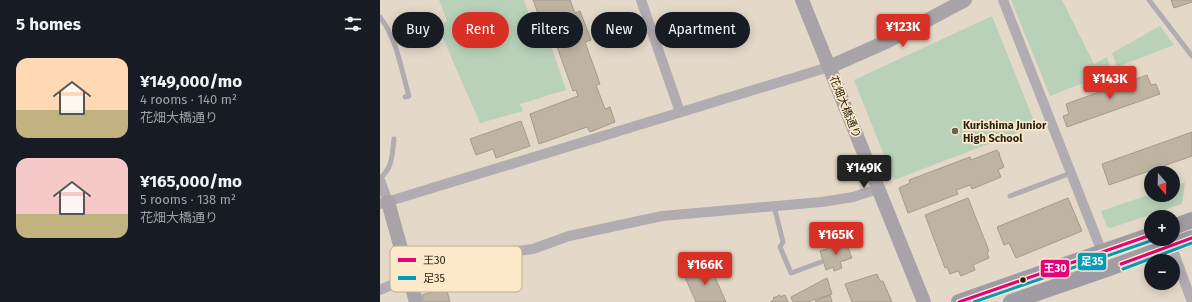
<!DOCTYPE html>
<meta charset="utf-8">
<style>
body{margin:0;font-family:"Fira Sans","Noto Sans JP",sans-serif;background:#242831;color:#f1f3f6;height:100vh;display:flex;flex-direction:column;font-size:15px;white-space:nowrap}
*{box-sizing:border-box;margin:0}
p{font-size:13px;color:#9ea1a6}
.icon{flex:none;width:22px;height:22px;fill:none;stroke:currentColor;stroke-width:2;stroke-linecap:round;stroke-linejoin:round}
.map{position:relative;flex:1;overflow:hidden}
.sheet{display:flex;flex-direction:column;background:#171b24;width:380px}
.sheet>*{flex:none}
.guide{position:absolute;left:12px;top:12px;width:380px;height:36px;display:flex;gap:8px}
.needle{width:26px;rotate:160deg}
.fabs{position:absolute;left:764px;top:166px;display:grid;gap:8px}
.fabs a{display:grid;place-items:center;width:36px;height:36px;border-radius:50%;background:#171b24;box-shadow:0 2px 10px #0003;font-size:20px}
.price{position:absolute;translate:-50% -34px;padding:0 9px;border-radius:4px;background:#d93025;color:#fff;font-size:13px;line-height:26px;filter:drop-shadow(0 1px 2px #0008)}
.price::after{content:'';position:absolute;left:50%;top:24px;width:12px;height:9px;margin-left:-6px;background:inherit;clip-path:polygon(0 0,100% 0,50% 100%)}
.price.current{background:#222;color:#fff}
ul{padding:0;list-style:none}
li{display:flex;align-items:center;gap:12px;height:100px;padding:0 16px}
li span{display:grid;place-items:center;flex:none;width:112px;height:80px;border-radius:12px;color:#555}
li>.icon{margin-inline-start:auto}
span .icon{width:48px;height:48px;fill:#fffc;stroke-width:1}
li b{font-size:17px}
h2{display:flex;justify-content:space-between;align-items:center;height:48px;padding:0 16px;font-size:17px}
.chip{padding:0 14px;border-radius:18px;background:#171b24;box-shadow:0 2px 10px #0003;font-size:14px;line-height:36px}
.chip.current{background:#d93025;color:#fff}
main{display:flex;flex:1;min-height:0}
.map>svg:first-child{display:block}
.green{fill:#b9d1b8}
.building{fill:#bfb4a2;stroke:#a39b8e}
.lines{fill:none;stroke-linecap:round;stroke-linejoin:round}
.lane{stroke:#b0acb2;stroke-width:5}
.street{stroke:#b0acb2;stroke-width:10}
.secondary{stroke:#a7a3a9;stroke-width:14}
.primary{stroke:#a09ca3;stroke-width:16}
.bus-1-casing{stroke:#fce9ca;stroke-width:6}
.bus-2-casing{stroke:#fce9ca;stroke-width:6}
.bus-1{stroke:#e5007d;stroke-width:3}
.bus-2{stroke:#049bbb;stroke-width:3}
.poi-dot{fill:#686052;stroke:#fce9ca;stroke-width:1.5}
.bus-dot{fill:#261f13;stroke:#fce9ca;stroke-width:1.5}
.labels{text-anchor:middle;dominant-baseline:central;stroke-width:3.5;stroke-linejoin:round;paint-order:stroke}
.street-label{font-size:11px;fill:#261f13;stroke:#fce9ca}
.poi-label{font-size:11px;font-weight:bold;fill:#261f13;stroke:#fce9ca;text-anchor:start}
.key{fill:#fce9ca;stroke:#bcac93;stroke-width:1}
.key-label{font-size:11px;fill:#261f13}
.line-badge{stroke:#fce9ca;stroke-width:1.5}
.badge-label{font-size:11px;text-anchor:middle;font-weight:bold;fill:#fff}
</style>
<main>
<section class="sheet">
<h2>5 homes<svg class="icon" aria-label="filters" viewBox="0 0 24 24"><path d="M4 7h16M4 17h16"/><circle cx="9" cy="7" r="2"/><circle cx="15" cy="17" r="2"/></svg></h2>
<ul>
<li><span style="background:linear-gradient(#ffd9b3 65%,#c2b280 0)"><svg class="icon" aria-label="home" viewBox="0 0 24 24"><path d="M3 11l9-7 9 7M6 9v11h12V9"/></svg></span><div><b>¥149,000/mo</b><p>4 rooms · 140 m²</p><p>花畑大橋通り</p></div></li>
<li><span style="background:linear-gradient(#f6c9c9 70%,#c2b280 0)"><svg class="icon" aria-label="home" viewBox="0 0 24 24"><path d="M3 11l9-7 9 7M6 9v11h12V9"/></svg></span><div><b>¥165,000/mo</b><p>5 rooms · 138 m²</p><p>花畑大橋通り</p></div></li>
</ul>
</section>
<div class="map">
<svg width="812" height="302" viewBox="0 0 812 302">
<rect width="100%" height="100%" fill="#e4d9c8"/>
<!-- green -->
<path class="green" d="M59 0H144L157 39 168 37 186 90 140 104 143 111 100 123 58 27 67 21Z
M631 0H682L714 64 727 57 731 72 670 96Z
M612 16 656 126 514 180 474 80Z
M780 26 794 45 737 67 732 53Z
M805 182 802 204 731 228 727 227 721 211 771 194 793 195V186Z"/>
<!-- building -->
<path class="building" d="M153 0H190L195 13 200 11 211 40 205 42 220 84 216 85 225 109 230 107 235 122 210 132 207 127 159 144 150 114 198 96 196 90 193 91 171 30 165 32Z
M791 0H812V2L794 8Z
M767 75 771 85 776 84 780 94 687 127 683 116 689 114 686 104Z
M141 121 150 146 116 158 113 149 96 155 90 139Z
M812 132V156L729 185 722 164Z
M617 150 620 154H619L624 167 618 170 621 177 592 189 590 185 576 190 578 194 528 213 519 188 530 183 529 180 590 157 591 160Z
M588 198 609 251 607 252 609 258 593 265 595 270 581 276 578 271 570 274 567 267 565 268 545 215Z
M688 198 702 231 636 258 629 243 624 245 617 227Z
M466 242 472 258 460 262 462 268 454 271 453 267 446 270 440 251Z
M329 264 346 302H316L304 275Z
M497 274 500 281H503L512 302H472L465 284Z
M447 278 452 294 427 302H413L411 297Z
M66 288 70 302H44L42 295Z
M400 295V297L405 295 408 302H390L394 300 393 298Z
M450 295 452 302H436L435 301Z"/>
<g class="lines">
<!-- lane -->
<path class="lane" d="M769 0 812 56
M0 17C17 39 21 69 29 96L25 97
M0 178C13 168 12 154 14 139
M630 196 691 173
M394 206 403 242 400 247 411 273 441 262"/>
<!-- street -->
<path class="street" d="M261 0 300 112
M623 0 722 252
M0 180 8 202
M0 204 449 67
M791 245 812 302
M0 290 57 265 93 257 153 249 189 236 282 216 442 202 473 197 498 189"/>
<!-- secondary -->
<path class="secondary" d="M422 0 544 302
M449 67 508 41 585 0
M8 202 36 302"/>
<!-- primary -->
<path class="primary" d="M793 227 812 220
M579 302 771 235
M631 302 727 269 812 238"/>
<defs>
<path id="bus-1" d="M741 264 812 238
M579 302 771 235"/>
<path id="bus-2" d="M743 269 812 243
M594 302 773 240"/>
</defs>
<!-- bus-1 casing -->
<use href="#bus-1" class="bus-1-casing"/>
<!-- bus-2 casing -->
<use href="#bus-2" class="bus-2-casing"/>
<!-- bus-1 -->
<use href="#bus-1" class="bus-1"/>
<!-- bus-2 -->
<use href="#bus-2" class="bus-2"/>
</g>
<!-- markers -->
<circle class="poi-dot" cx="575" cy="131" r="4"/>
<circle class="bus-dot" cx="643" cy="280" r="3.5"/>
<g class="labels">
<!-- street labels -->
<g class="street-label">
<text transform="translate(465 107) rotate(68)">花畑大橋通り</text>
</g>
<!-- poi labels -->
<g class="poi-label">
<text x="583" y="125">Kurishima Junior<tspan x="583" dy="13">High School</tspan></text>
</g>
</g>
<!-- legend -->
<rect x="10" y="246" width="132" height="46" rx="6" class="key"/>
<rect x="18" y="258" width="18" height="4" fill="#e5007d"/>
<rect x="18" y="276" width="18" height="4" fill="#049bbb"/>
<g class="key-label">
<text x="43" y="264">王30</text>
<text x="43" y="282">足35</text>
</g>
<g class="line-badge">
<rect x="697" y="252" width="30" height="19" rx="4" fill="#049bbb"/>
<rect x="660" y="259" width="30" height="19" rx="4" fill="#e5007d"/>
</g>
<g class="badge-label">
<text x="712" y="265">足35</text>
<text x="675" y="272">王30</text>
</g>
</svg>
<div class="fabs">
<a><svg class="needle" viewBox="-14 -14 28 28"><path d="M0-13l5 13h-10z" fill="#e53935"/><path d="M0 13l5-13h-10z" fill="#9ea1a6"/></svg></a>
<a>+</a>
<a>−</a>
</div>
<b class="price" style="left:523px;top:48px">¥123K</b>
<b class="price" style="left:730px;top:100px">¥143K</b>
<b class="price current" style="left:484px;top:189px">¥149K</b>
<b class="price" style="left:456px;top:256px">¥165K</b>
<b class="price" style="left:325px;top:286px">¥166K</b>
<div class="guide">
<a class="chip">Buy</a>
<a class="chip current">Rent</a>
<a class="chip">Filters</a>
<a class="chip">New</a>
<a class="chip">Apartment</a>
</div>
</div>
</main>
